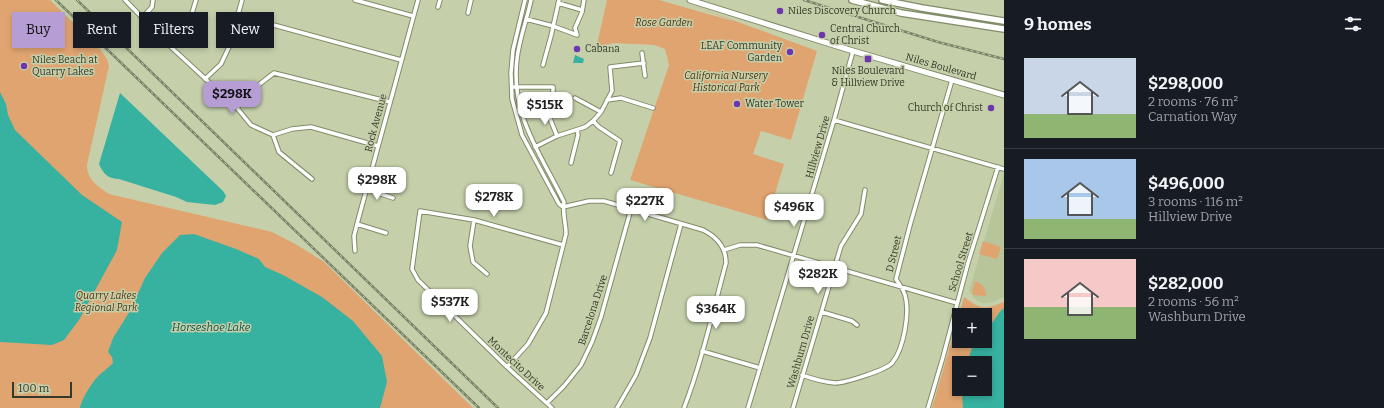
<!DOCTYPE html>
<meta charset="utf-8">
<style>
body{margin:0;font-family:Bitter,serif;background:#242831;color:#f1f3f6;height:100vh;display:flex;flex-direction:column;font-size:15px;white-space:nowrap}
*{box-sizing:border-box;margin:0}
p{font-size:13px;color:#9ea1a6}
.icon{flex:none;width:22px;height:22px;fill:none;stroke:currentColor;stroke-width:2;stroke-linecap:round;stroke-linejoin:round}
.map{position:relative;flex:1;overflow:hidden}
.panel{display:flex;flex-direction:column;background:#171b24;width:380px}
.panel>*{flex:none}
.banner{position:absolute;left:12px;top:12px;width:380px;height:36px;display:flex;gap:8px}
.tools{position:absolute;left:952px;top:308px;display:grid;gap:8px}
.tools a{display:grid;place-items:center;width:40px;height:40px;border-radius:0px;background:#171b24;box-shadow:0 2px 6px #0003;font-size:20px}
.scale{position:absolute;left:12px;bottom:10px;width:60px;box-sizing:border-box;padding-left:4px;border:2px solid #34392a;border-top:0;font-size:11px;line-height:14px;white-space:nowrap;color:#34392a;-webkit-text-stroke:3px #c5d0ab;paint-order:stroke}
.price{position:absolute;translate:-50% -34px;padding:0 9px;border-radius:8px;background:#fff;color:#222;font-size:13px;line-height:26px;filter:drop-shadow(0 1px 2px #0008)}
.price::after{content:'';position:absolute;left:50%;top:24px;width:12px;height:9px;margin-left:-6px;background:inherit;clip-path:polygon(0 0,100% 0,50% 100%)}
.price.on{background:#b69ed5;color:#111}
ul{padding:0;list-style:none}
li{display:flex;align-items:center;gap:12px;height:100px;padding:0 20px}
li+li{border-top:1px solid #363941}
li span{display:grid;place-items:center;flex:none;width:112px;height:80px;border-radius:0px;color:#555}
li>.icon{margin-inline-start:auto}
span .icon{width:48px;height:48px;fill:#fffc;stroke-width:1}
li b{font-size:17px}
h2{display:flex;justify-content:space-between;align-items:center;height:48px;padding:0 20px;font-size:17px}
.pill{padding:0 14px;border-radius:0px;background:#171b24;box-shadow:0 2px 6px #0003;font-size:14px;line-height:36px}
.pill.on{background:#b69ed5;color:#111}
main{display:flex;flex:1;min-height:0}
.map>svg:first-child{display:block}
.built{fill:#b8c59a}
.green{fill:#e0a470;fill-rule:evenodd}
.water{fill:#37b1a0}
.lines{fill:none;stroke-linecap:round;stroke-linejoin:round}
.street-casing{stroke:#808b68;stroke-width:5.5}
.secondary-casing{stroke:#808b68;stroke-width:7}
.primary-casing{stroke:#808b68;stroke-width:8}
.street{stroke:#fff;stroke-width:3.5}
.secondary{stroke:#fff;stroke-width:5}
.primary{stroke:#fff;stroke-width:5.5}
.rail-casing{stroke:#798168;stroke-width:2.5}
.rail{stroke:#c5d0ab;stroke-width:1;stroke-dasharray:3;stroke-linecap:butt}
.poi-dot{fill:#6e36ac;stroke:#c5d0ab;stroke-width:1.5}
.labels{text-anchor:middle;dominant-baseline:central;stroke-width:3;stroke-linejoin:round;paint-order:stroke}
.poi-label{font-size:10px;fill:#34392a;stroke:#c5d0ab;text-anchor:start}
.park-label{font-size:10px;font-style:italic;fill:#533211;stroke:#c5d0ab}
.street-label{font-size:10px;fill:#34392a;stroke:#c5d0ab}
.water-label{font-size:11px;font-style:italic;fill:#0b5148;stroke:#c5d0ab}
</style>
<main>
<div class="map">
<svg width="1004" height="408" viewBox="0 0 1004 408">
<rect width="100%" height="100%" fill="#c5d0ab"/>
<!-- built -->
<path class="built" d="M1004 174V297L995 301 988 303H982L976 300 969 291Z"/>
<!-- green -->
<path class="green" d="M0 0H50L99 48 107 59 109 66 87 165C87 180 98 186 109 194L272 232 297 245 324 262 473 408H0Z
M607 0H659L736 22 678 0 817 51 791 140 761 131 753 154 784 164 767 220 630 180 669 65 665 49 654 45 614 43 595 47 598 40Z
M983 241 1001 247 997 259 979 254Z
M975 281C982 283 986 288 986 296L973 295 972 293Z
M964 297C982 310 983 310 1004 302V408H932L959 315V341H985V315H959ZM959 363H985V389H959Z"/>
<!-- water -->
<path class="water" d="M575 55 584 59 583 63H573Z
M0 92 6 104 8 115 15 130 82 195 122 222 117 250 79 320 64 340 52 345 0 342Z
M120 93 223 191 226 196 223 202 215 205 187 202 176 197 119 179C109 179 103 174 99 164Z
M194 234 236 249 259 259 265 267 283 275 322 297 353 321 382 356 387 382 380 408H80C82 398 94 378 103 372 106 369 109 367 113 363L112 357 108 352 113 338 130 311 145 278 162 253 180 235Z
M1004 308V408H963L962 392 966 391 967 393 970 394 972 389H985V363H967L973 345 978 346 979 341H985V329C994 324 996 314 1004 308Z"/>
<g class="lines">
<defs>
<path id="street" d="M125 0 172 48 237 108 251 125 273 135 292 129 311 127 378 146
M355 0 413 16
M525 0 513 50 511 73 512 99 522 135 559 204 563 207
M558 3 582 10
M438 7 440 0
M468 13 471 0
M237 15 401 60
M143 17 152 7 153 0
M526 19 553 26 577 35
M577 35 575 28 582 12 584 0
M172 48 186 33 196 0
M642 53 645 76
M543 65 551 36 559 0
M205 79 221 64 229 47 242 0
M514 87H553V104
M575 98 601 112
M607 100 621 98 653 108
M237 108 252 90 274 73 390 102
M547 111 557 136
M834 120 1004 169
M593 121 599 127 620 141 611 173
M273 135 279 152 312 179
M535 147 557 136 585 127 593 121 601 112 612 91 610 67 644 63
M571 163 578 135 577 130
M366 189 393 198
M563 207 589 201H604L703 230C717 237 726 247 726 263 713 311 702 361 684 408
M474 220 470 246 473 262 487 274
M357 224 386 233
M724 250 740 245H757L957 303
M355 251 354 236 357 224 418 0
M822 312 852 321 857 325
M702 351 760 368
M507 367 528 344 546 313 566 234C566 223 562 212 564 202 541 154 510 115 517 59 519 39 527 20 531 0
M802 375C813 379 824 382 835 383 845 383 886 370 892 363 904 349 910 312 905 295 903 289 899 284 896 279L910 225 952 80
M547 403 564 386 581 365 592 342 601 317 631 209
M552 408 507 367 418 280 412 269 420 211 474 220 563 245
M617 408 636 375 650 338 681 224
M748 408 834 120 853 51
M793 408 841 246 861 214 865 190
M928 408 943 357 968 263 998 167"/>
<path id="secondary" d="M690 0 853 51 1004 95"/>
<path id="primary" d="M852 0 901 13 1004 29
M882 0 922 8 1004 21"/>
</defs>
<!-- street casing -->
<use href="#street" class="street-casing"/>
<!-- secondary casing -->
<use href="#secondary" class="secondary-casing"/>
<!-- primary casing -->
<use href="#primary" class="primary-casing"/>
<!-- street -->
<use href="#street" class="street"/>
<!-- secondary -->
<use href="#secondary" class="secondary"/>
<!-- primary -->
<use href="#primary" class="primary"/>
<defs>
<path id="rail" d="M56 0 479 408
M77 0 498 408
M804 0 938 42 1004 59"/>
</defs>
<!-- rail casing -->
<use href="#rail" class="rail-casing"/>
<!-- rail -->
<use href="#rail" class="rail"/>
</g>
<!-- markers -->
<g class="poi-dot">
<circle cx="780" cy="11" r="4"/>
<circle cx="822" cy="35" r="4"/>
<circle cx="577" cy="49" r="4"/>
<circle cx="790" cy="52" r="4"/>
<rect x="864" y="55" width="8" height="8" rx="2"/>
<circle cx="24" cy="66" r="4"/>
<circle cx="737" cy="104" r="4"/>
<circle cx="991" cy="108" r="4"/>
</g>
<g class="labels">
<!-- poi labels -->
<g class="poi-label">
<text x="788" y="11">Niles Discovery Church</text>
<text x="830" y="29">Central Church<tspan x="830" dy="12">of Christ</tspan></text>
<text x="782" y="46" text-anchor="end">LEAF Community<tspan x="782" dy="12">Garden</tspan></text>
<text x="585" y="49">Cabana</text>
<text x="32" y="60">Niles Beach at<tspan x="32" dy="12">Quarry Lakes</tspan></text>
<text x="868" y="71" text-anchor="middle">Niles Boulevard<tspan x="868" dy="12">&amp; Hillview Drive</tspan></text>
<text x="745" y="104">Water Tower</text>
<text x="983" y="108" text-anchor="end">Church of Christ</text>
</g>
<!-- park labels -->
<g class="park-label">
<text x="664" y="23">Rose Garden</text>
<text x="726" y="76">California Nursery<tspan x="726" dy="12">Historical Park</tspan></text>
<text x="106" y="296">Quarry Lakes<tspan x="106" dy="12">Regional Park</tspan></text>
</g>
<!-- street labels -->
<g class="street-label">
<text transform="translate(941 67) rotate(16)">Niles Boulevard</text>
<text transform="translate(376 123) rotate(-75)">Rock Avenue</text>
<text transform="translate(818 147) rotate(-74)">Hillview Drive</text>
<text transform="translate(894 254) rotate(-76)">D Street</text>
<text transform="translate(961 262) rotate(-73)">School Street</text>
<text transform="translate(593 310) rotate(-72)">Barcelona Drive</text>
<text transform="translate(801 352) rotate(-74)">Washburn Drive</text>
<text transform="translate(516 364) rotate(43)">Montecito Drive</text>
</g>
<!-- water labels -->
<g class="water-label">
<text x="211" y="327">Horseshoe Lake</text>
</g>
</g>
</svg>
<div class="tools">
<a>+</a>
<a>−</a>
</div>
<div class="scale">100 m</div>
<b class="price on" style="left:232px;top:115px">$298K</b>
<b class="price" style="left:545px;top:126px">$515K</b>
<b class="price" style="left:377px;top:201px">$298K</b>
<b class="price" style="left:494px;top:218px">$278K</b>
<b class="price" style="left:645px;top:222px">$227K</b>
<b class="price" style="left:794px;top:228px">$496K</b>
<b class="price" style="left:818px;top:295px">$282K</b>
<b class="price" style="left:450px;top:323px">$537K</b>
<b class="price" style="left:716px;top:330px">$364K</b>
<div class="banner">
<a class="pill on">Buy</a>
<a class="pill">Rent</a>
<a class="pill">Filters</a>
<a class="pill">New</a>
</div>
</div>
<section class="panel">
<h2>9 homes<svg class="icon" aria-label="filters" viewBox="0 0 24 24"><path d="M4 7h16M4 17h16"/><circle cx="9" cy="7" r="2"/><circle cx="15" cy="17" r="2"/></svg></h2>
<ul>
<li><span style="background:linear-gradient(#c9d6e8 70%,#8fb573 0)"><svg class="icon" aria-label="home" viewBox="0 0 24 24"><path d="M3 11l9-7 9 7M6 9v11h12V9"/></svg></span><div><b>$298,000</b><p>2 rooms · 76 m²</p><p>Carnation Way</p></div></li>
<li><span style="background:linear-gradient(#a9c7e8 75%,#8fb573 0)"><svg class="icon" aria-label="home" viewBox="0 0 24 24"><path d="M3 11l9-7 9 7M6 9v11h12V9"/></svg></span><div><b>$496,000</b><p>3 rooms · 116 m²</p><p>Hillview Drive</p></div></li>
<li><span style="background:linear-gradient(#f6c9c9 60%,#8fb573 0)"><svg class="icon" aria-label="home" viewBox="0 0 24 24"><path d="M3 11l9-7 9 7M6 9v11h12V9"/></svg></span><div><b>$282,000</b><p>2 rooms · 56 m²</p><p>Washburn Drive</p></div></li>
</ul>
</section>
</main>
